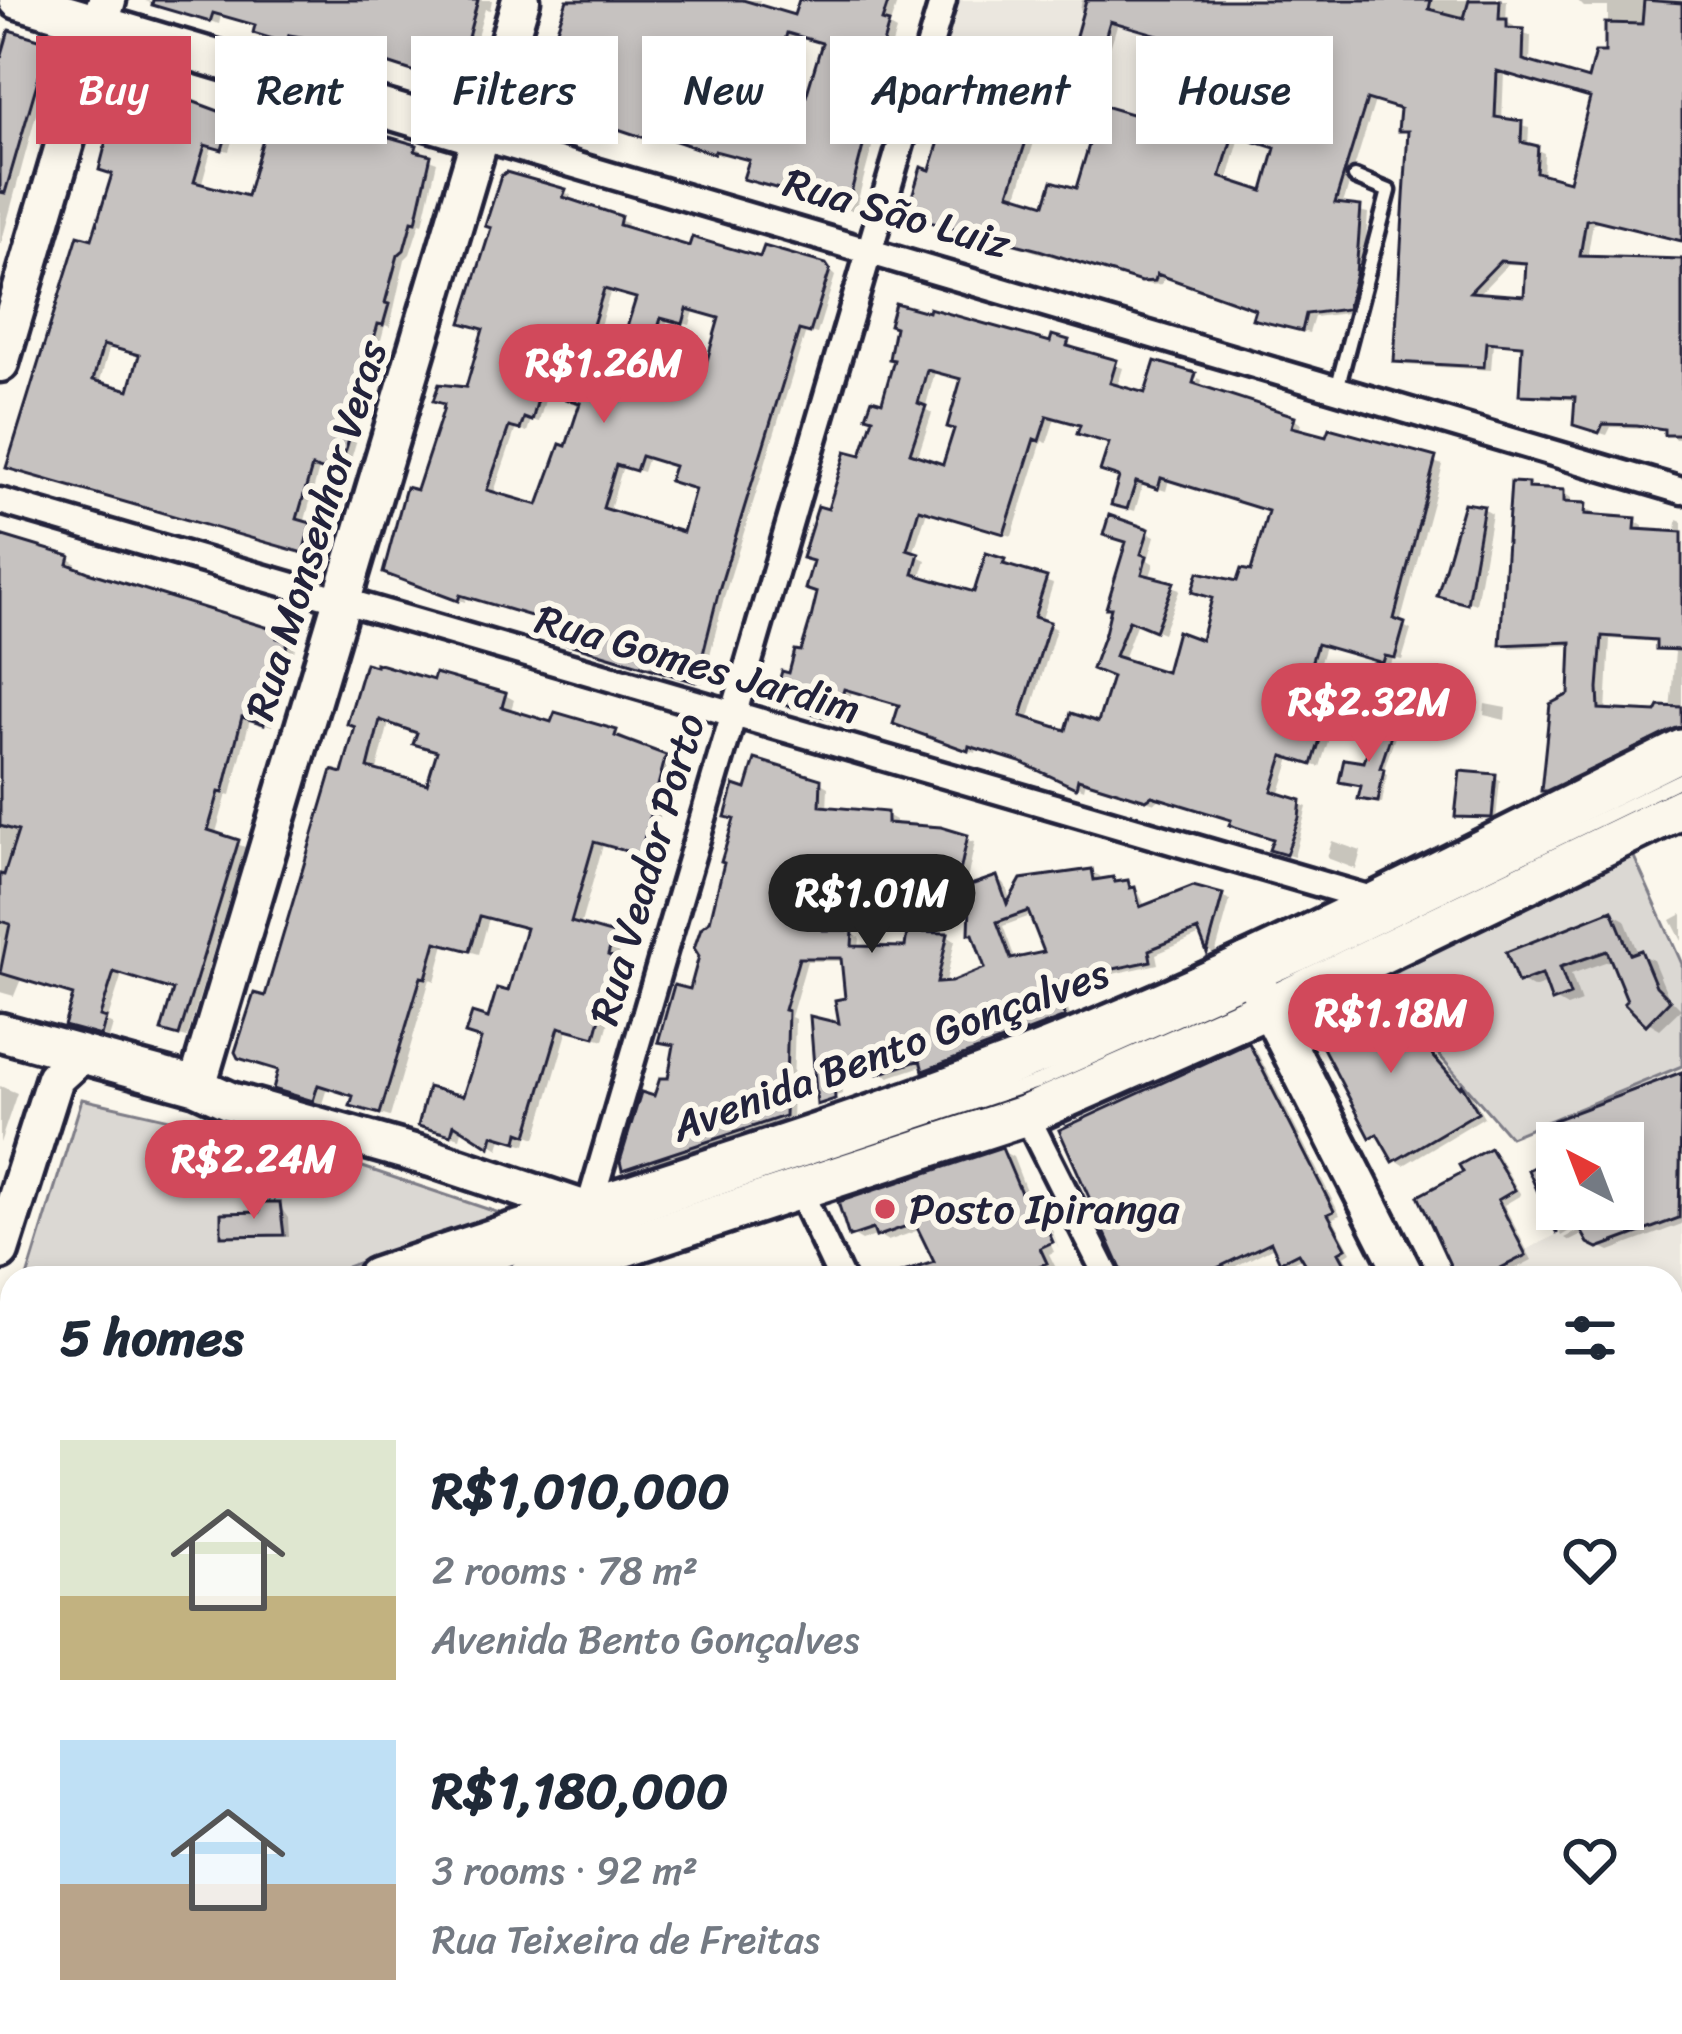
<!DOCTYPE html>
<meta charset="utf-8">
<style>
body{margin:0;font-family:Sriracha,sans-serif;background:#f2f2f3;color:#1f2937;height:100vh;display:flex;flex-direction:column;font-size:45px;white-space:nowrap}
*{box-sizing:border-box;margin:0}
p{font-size:39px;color:#747a83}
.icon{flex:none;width:66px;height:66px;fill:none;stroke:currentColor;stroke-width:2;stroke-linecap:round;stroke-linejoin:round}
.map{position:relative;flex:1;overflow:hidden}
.side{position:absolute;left:0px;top:1266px;width:1683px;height:768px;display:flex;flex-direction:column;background:#fff;border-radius:36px 36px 0 0;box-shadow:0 6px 18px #0003}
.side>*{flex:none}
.top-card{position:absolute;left:36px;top:36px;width:1611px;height:108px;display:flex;gap:24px}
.needle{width:78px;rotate:318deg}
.fabs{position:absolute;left:1536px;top:1122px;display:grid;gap:24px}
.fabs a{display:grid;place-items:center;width:108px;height:108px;border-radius:0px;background:#fff;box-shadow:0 6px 18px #0003;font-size:60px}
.price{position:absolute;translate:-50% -102px;padding:0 27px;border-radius:42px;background:#d1495b;color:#fff;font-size:39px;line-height:78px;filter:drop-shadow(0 3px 6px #0008)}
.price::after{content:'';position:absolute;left:50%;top:72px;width:36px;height:27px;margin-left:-18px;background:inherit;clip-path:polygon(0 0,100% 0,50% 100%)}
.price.selected{background:#222;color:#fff}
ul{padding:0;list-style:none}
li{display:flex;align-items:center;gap:36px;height:300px;padding:0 60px}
li span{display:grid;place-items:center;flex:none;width:336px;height:240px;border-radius:0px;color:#555}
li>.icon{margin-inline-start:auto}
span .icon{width:144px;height:144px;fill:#fffc;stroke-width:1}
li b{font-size:51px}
h2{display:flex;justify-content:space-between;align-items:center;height:144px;padding:0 60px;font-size:51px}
.pill{padding:0 42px;border-radius:0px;background:#fff;box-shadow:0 6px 18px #0003;font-size:42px;line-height:108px}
.pill.selected{background:#d1495b;color:#fff}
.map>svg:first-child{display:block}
.built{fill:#ebe7df}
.green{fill:#dbd8d3;stroke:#7e7d87;stroke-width:3}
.shadow{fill:#0003;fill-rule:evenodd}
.building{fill:#c6c2c0;stroke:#22223b;stroke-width:3;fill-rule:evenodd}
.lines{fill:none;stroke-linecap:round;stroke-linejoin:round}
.lane-casing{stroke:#22223b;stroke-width:21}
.street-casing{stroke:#22223b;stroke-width:33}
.secondary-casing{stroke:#22223b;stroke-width:45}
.primary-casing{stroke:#22223b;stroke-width:48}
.lane{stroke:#fbf7ec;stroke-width:12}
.street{stroke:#fbf7ec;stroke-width:24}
.secondary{stroke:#fbf7ec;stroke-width:36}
.primary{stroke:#fbf7ec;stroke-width:39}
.poi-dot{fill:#d1495b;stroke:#fbf7ec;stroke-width:4.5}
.labels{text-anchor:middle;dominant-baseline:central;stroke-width:12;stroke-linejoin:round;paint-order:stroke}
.street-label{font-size:42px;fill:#22223b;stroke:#fbf7ec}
.poi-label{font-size:42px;fill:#22223b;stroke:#fbf7ec;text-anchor:start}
</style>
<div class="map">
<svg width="1682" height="2034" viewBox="0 0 1682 2034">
<rect width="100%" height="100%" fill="#fbf7ec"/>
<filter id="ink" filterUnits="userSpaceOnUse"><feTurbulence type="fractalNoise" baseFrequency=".00833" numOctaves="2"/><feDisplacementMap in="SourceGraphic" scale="24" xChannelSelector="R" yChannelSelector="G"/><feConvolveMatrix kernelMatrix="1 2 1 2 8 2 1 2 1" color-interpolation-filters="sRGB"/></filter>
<g filter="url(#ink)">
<!-- built -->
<path class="built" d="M958 0H1264L1222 145 940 57Z
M1682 1066V1722L1671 1702V1278H1469L1582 1222 1623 1209V1143H1557V1152L1546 1122Z"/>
<!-- green -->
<path class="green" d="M1630 848 1682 964V1066L1510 1137 1382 989 1418 947Z
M82 1099 327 1155 505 1215 425 1238 317 1278H27Z"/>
<!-- shadow -->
<path class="shadow" d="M492 0 490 10 485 9 470 61 481 66 474 90 365 54 297 38 295 46 264 37 256 32 258 26 221 15 219 24 145 1Z
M572 0H760L758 7 796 19 802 0H898L889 27 896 31 863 142 872 147 855 211 755 182 752 161 723 153 722 156 659 134 657 141 563 110ZM796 35 825 44 801 123 771 115 774 106 756 98 768 57 787 63Z
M1082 0H1507L1506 22 1514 26V32L1531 36 1530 65 1590 83 1608 55V7H1584L1577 0H1682V241L1602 221 1593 223 1587 259 1682 262V439H1675L1667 430 1647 428 1611 427 1607 435 1584 428 1578 400 1530 397 1522 393 1525 347 1493 344 1491 370 1405 365 1397 360 1409 133 1401 129 1403 109 1375 101 1342 207 1368 213 1363 279 1355 312 1314 317 1309 333 1263 322 1256 317 1258 310 1165 276 1162 284 1151 285 909 215 949 140 1017 89 1019 83 1040 92 1030 122 1039 127 1016 198 1047 208 1078 192 1215 141 1244 60 1118 22 1100 81 1077 74 1086 13 1080 9ZM1504 73 1593 99 1571 185 1543 177 1544 153 1528 146 1529 128 1502 121ZM1240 137 1279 149 1265 194 1227 183ZM1508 264 1529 265 1527 300 1477 296Z
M0 37 54 48 1 244H0Z
M149 68 155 72 154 77 178 86 176 90 186 95 184 101 239 123 271 110 278 114 277 119 301 130 416 147 423 151 421 156 437 162 423 224 420 223 410 254 405 259 390 327 385 325 374 366 378 369 346 476 319 469 304 524 317 530 310 554 17 471ZM236 128 266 139 249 200 201 187 212 147 229 151ZM110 346 142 356 131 393 99 384Z
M564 192 571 195 569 202 627 223 625 230 691 250 824 266 835 276 817 334 806 331 725 594 703 683 563 642 561 624 466 596 465 602 393 576 447 405 443 404 468 390ZM611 290 639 299 626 340 598 332ZM694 311 722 319 707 371 657 357 668 319 690 325ZM547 393 583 404 568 450 539 508 493 495 516 428 527 432 531 420 539 422ZM648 457 677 466 698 489 685 536 609 513 623 466 643 472Z
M1068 343 1075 347 1074 351 1123 368 1117 388 1147 397 1192 398 1198 378 1202 380 1200 388 1294 418 1301 423 1299 432 1329 440 1331 431 1443 465 1400 624 1411 630 1402 660 1393 658 1391 665 1325 646 1309 698 1338 709 1320 767 1291 758 1279 796 1307 807 1294 857 1280 853 1276 839 1234 821 1161 798 1155 803 1086 781 1084 789 1031 765 977 748 976 753 958 747 902 705 852 691 843 722 784 704 814 618 830 512 863 459 884 406 897 360ZM935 372 964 380 957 429 945 468 917 459 932 413 925 409ZM1055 418 1083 426 1088 437 1111 444 1122 478V507L1135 511 1143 484 1166 491 1169 480 1271 512 1253 575 1239 585 1203 645 1168 676 1122 662 1137 622 1163 633 1180 589 1149 579 1154 564 1148 560 1155 536 1147 532 1103 672 1115 677 1100 726 1067 733 1028 721 1056 629 1041 622 1053 584 1010 569 1011 566 1004 561 976 596 920 579 926 560 913 554 927 511 1012 536 1042 441 1047 443Z
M1527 486 1537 492 1564 493 1571 498V505L1593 511 1592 518 1635 521 1643 526V532L1676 534 1677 520 1682 522V734L1552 793 1544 789 1571 696 1574 645 1511 648 1504 643ZM1610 639 1659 642V647L1675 652 1670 710 1657 715 1606 712Z
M1483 509 1492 514 1476 604 1446 595Z
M0 538 69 559 76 563 74 570 270 632 295 648 272 726 250 719 231 795 227 794 215 836 245 847 187 1038 172 1034 176 990 122 974 107 1022 113 1025 109 1038 68 1025 76 995 21 979 14 996 0 992Z
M435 684 505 695 514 700 510 713 553 726 616 733 625 738 623 743 674 763 649 858 603 845 580 927 622 942 616 962 624 966 604 1040 568 1029 536 1138 528 1135 526 1145 502 1138 499 1149 463 1127 460 1138 430 1129 465 1100 490 1021 510 995 528 929 489 918 479 954 445 944 435 981 430 979 390 1117 362 1109 353 1104 356 1097 327 1088 322 1104 285 1093 281 1071 240 1056 267 1000 358 728ZM389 723 420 733 417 743 439 752 429 788 376 774Z
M1485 704 1506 708 1505 720 1484 715Z
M1393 728 1397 731 1383 772 1387 774 1382 803 1366 800V766Z
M1495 777 1500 780 1496 819 1458 815Z
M819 782 828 787 827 810 886 815 895 820V826L975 842 965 890 997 879 1005 884 1011 902 1092 872 1100 876 1101 882 1113 880 1136 887 1146 908 1193 889 1222 897 1230 901 1215 955 1209 951 1203 934 1156 954 1158 964 1059 986 1072 1021 934 1074 925 1065 889 1077 881 1072 878 1058 840 1067 842 1094 824 1100V1106L820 1103 849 1001 845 961H807L791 1017 795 1019 792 1120 633 1173 625 1168 656 1100 670 1082 677 1046 661 1040 692 992 748 793ZM830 896 973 905 989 970 945 986 955 940 947 935 908 950 859 949 860 938 852 933H831ZM1033 915 1048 954 1016 961 1003 926Z
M1332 841 1361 851 1356 869 1327 858Z
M1612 913 1625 920 1638 954 1653 960 1668 996 1681 1009 1660 1029 1648 1022 1614 959 1571 974 1581 1002 1567 1007 1555 1000 1548 983 1533 988 1520 981Z
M1682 914V941L1671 920Z
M1378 996 1471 1093 1484 1117 1404 1165 1396 1160 1383 1139 1372 1136Z
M1249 1046 1256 1050 1340 1215 1333 1218 1351 1252 1345 1256 1356 1278H1317L1304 1256 1289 1264 1282 1260 1276 1246 1236 1266 1243 1278H1129Z
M1682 1075V1224L1610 1251 1590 1241 1586 1233 1570 1241 1565 1238 1594 1223 1591 1218 1561 1236 1532 1171 1557 1159V1209H1623V1143L1557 1144 1555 1138 1563 1134 1558 1122Z
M0 1086 17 1093 0 1143Z
M1002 1151 1013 1157 1030 1201 1033 1199 1043 1205 1059 1249 1040 1204H1033L1054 1252 1049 1254 1056 1268 1032 1278H896L939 1264 922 1229 888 1241 878 1235 862 1241 852 1235Z
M1490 1151 1498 1156 1521 1195 1504 1205 1532 1260 1497 1278H1460Z
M279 1205 288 1218 289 1237 224 1234Z
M0 1688 12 1710V1825L0 1832Z
M1671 1888 1673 1892 1682 1889V2034H1522L1515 2022H1610L1612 2026 1619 2022H1671Z
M12 1924V2022H169L175 2034H0V1930Z
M287 2022H498L502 2034H298Z
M536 2022H667L668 2026 675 2024 683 2029 685 2034H539Z
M763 2022H934L910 2034H768Z
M1287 2022H1443L1450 2034H1292Z
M1143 2027 1147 2034H1123Z"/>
<!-- building -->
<path class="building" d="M153 0H478L463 56 474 59 465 88 313 39 289 35 286 43 253 33 255 25 213 13 210 22 152 5Z
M567 0H743L794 15 799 0H889L882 21 889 23 856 137 865 139 847 208 743 179 749 160 715 151 714 154 650 132 648 139 552 107 556 93 544 67ZM787 33 822 43 799 120 764 109 768 98 749 93 760 55 779 61Z
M1086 0H1431L1429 9 1464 18 1469 0H1500L1499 19H1507V28L1524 29 1523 60 1588 79 1595 52H1605V23L1642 24 1644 0 1682 3V241L1592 219 1586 220 1580 256 1682 259V435H1664V429L1637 425 1603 424 1599 433 1573 425 1575 397 1519 395 1522 345 1486 342 1484 367 1394 362 1408 131H1398L1400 109 1367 99 1335 203 1361 206 1356 274 1347 309 1306 314 1302 331 1252 319 1255 309 1157 274 1155 281 1141 282 1039 250 906 216 921 167 930 170 941 135 947 137 963 70 1015 86 1016 80 1033 84 1023 117 1033 120 1009 193 1045 204 1052 181 1076 188 1101 105 1214 138 1241 59 1110 21 1093 79 1066 71ZM1497 71 1590 98 1569 181 1536 172 1538 146 1521 142 1522 121 1495 117ZM1233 135 1275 148 1263 191 1220 177ZM1500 261 1526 263 1524 296 1470 292Z
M9 30 49 42 5 193 0 192V61Z
M120 57 150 66 148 72 172 79 170 85 180 88 178 96 232 116 222 150 205 145 194 182 247 196 263 139 234 130 242 99 272 107 271 113 302 127 363 139 365 130 417 145 415 151 431 155 416 222 412 221 404 250 398 255 385 303 389 304 383 325 378 324 368 360 373 362 338 475 312 467 297 519 311 523 303 553 6 468 78 235 92 239 112 174 99 170 115 107 108 105ZM103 345 139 355 129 390 93 380Z
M506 172 566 189 563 197 621 216 619 225 689 246 692 237 760 257 764 246 826 264 830 270 810 333 799 330 719 590 696 682 552 639 558 624 460 595 458 601 383 573 406 487 417 490 443 411 444 404 433 401 439 384 466 387 483 329 461 323 491 228 485 226 501 176ZM604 289 636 298 624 337 592 328ZM687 309 719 318 705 368 651 352 661 318 683 324ZM540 392 580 403 566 446 560 444 538 505 487 490 509 427 520 430 524 418 532 421ZM641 456 674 466 669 481 695 489 683 532 603 508 616 465 636 471Z
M895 303 928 312 929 308 1050 342 1052 335 1069 340 1067 346 1117 360 1110 383 1145 393 1155 361 1196 373 1193 383 1295 416 1292 427 1326 436 1329 428 1436 457 1394 619 1405 623 1395 658 1385 656 1383 663 1317 644 1302 693 1332 702 1312 765 1283 756 1272 791 1301 800 1299 818 1286 855 1269 850 1273 839 1229 825 1231 820 1152 796 1146 800 1078 779 1076 788 1020 762 969 746 968 751 893 724 899 705 844 689 835 720 773 701 782 671 789 673 795 650 801 651 811 618 817 593 805 589 813 561 802 558 818 506 828 509 846 451 861 455 873 418 866 416 872 399 882 402 894 360 889 359 895 327 889 325ZM927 370 961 379 947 427 954 429 943 464 910 453 926 406 918 403ZM1047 416 1080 425 1077 434 1109 443 1100 471 1119 477 1111 505 1127 509 1136 482 1158 489 1161 478 1268 511 1251 571 1241 569 1237 581 1198 572 1192 592 1212 598 1201 640 1177 631 1166 672 1115 656 1129 620 1155 631 1174 582 1142 574 1147 556 1141 554 1149 529 1109 515 1103 535 1126 542 1106 608H1111L1105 633 1092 669 1112 677 1098 722 1071 713 1066 730 1021 716 1050 622 1034 617 1047 577 1003 564 1005 559 986 553 974 592 913 574 919 553 907 549 919 509 1004 534 1034 439 1039 441Z
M1511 482 1528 483V488L1564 490V502L1586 503 1585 514 1636 518 1635 529 1682 532V650L1656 649V640L1602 636 1598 688 1599 709 1656 712 1659 706 1682 707V726L1546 791H1541L1550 704 1569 694 1571 642 1500 645Z
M1464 503 1484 506 1467 604 1437 596Z
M0 535 70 556 68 564 88 572 272 629 279 632 277 638 288 641 264 724 242 717 223 793 219 792 208 830 239 840 179 1036 161 1031 173 990 114 972 100 1016 106 1018 101 1036 64 1026 73 995 0 973 10 924 0 921V874L4 875 18 831 0 826Z
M365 663 376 666V663L433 680 435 673 506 693 502 707 551 722 555 712 617 730 615 736 666 755 640 855 594 842 571 922 614 934 608 955 616 958 595 1037 559 1027 527 1135 519 1132 517 1142 493 1135 490 1147 454 1124 451 1135 418 1126 428 1087 463 1096 481 1039 465 1034 472 1013 488 1018 497 988 508 991 526 928 480 916 470 951 436 942 426 978 421 977 380 1114 350 1106 353 1096 318 1085 313 1101 273 1089 278 1070 238 1058 235 1052 254 993 265 996 332 770 342 773 355 727 347 724ZM380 720 417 733 413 744 437 751 427 784 368 768Z
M1377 720 1394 726 1380 768 1384 769 1378 802 1358 799 1361 786 1339 782 1344 759 1364 762Z
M755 759 821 779 820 806 887 812V823L941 827 968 835 956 890 997 876 1007 904 1021 879 1092 869 1094 880 1113 877 1115 882 1128 880 1130 888 1135 887 1140 907 1193 886 1223 894 1207 953 1198 930 1149 950 1151 961 1053 982 1065 1017 923 1071 920 1060 878 1074 875 1053 833 1063 835 1099 817 1105 810 1016 839 1023 835 1000 845 998 841 958H799L784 1010 788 1011 785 1116 622 1170 620 1161 641 1092 654 1096 660 1078H668L674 1045 658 1042 674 985 690 989 699 956 694 948 701 928 710 921 724 863 721 862 734 819 725 817 734 785 746 789ZM823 893 970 903 969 934H973L985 968 951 982 937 983 948 933 907 932 905 947 852 946 853 930H823ZM1028 911 1044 952 1011 959 997 922Z
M1460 771 1496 774 1492 818 1455 817Z
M1612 910 1630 954 1641 950 1656 986 1670 1000 1646 1025 1624 1003 1627 1000 1607 951 1560 967 1570 995 1552 1002 1542 974 1518 983 1506 952Z
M1378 992 1460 1087 1462 1085 1478 1112 1393 1162 1377 1134 1370 1138 1310 1023Z
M1249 1043 1334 1211 1328 1214 1346 1248 1339 1252 1353 1278H1313L1298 1253 1280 1262 1271 1242 1213 1270 1216 1278H1125L1059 1130Z
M1682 1072 1679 1218 1598 1248 1588 1243 1569 1209H1623V1143H1563L1554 1120Z
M1002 1148 1024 1200 1033 1196 1053 1242 1040 1248 1047 1263 1009 1278H898L897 1274 934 1262 915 1223 876 1237 873 1229 849 1237 838 1202Z
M1490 1148 1515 1190 1498 1200 1526 1255 1481 1278H1456L1418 1196 1463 1172 1459 1165Z
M1557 1155V1234L1528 1170Z
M259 1202H280L284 1235 221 1236V1213L259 1212Z"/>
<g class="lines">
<defs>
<path id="lane" d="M1337 389 1389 191 1355 177
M452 1278 1037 1082 1301 964 1682 779
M1671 1388 1682 1408
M0 1431 12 1427
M1671 1503 1682 1498
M1259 2022 1264 2034"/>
<path id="street" d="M480 137 1682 491
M0 501 1375 900
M1026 1115 1108 1278
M799 1190 841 1278
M589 1207 943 0
M0 1867 12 1860
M710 2022 717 2034
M1475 2022 1481 2034
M1011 2034 1042 2022"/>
<path id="secondary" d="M18 0 480 137
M0 363 107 0
M1246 963 1406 1278
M0 1032 197 1086 230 1101 431 1158 583 1209
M197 1086 521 0
M0 1251 55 1078 79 1056
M0 1574 12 1601
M1671 1788 1682 1809
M233 2022 241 2034"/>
<path id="primary" d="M376 1278C600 1202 828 1137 1048 1050 1265 964 1473 853 1682 750
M527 1278 1026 1115 1266 1009 1682 808
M0 1410 12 1405
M0 1452 12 1448"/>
</defs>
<!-- lane casing -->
<use href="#lane" class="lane-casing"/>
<!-- street casing -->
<use href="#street" class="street-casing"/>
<!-- secondary casing -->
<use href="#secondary" class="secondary-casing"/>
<!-- primary casing -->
<use href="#primary" class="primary-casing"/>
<!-- lane -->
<use href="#lane" class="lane"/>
<!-- street -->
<use href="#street" class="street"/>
<!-- secondary -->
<use href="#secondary" class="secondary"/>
<!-- primary -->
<use href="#primary" class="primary"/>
</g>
</g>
<!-- markers -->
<circle class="poi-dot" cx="885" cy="1209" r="12"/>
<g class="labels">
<!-- street labels -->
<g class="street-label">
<text transform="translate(897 213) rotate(16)">Rua São Luiz</text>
<text transform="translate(316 530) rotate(-73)">Rua Monsenhor Veras</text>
<text transform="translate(698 664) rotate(16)">Rua Gomes Jardim</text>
<text transform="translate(647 869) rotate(-74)">Rua Veador Porto</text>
<text transform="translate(890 1050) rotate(-20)">Avenida Bento Gonçalves</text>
</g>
<!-- poi labels -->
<g class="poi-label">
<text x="909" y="1209">Posto Ipiranga</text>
</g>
</g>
</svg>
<div class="fabs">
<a><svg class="needle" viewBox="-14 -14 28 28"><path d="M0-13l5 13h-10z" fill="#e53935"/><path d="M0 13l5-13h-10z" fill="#747a83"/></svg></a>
</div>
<b class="price" style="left:604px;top:426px">R$1.26M</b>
<b class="price" style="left:1369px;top:765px">R$2.32M</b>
<b class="price selected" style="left:872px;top:956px">R$1.01M</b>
<b class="price" style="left:1391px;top:1076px">R$1.18M</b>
<b class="price" style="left:254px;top:1222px">R$2.24M</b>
<div class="top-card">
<a class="pill selected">Buy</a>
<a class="pill">Rent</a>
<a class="pill">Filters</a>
<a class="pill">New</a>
<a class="pill">Apartment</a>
<a class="pill">House</a>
</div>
<section class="side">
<h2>5 homes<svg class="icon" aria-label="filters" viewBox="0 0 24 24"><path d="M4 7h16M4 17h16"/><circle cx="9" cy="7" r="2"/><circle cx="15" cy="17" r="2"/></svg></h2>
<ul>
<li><span style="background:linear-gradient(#dfe7d0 65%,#c2b280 0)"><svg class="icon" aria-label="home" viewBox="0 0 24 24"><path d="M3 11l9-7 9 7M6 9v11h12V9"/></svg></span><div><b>R$1,010,000</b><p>2 rooms · 78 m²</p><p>Avenida Bento Gonçalves</p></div><svg class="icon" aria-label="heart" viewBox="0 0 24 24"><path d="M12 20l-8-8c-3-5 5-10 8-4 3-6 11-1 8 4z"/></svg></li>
<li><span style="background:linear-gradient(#bfe0f5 60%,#b9a48a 0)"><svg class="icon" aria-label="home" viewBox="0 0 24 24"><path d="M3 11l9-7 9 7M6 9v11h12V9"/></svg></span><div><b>R$1,180,000</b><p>3 rooms · 92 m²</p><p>Rua Teixeira de Freitas</p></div><svg class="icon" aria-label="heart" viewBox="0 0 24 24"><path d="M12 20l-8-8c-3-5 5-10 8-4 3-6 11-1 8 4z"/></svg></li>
</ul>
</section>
</div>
